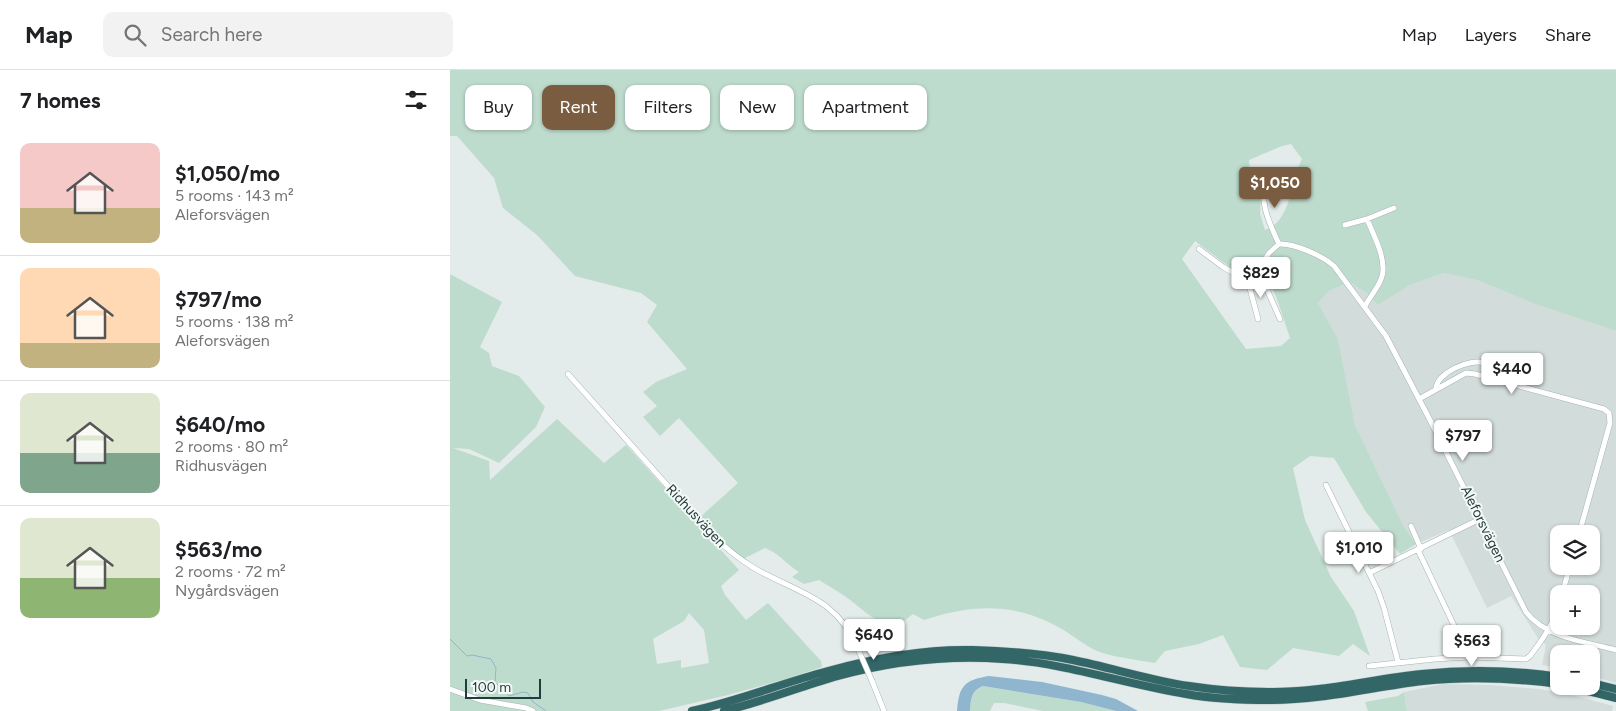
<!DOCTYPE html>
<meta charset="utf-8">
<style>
body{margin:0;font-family:Figtree,sans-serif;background:#f2f2f2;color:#202124;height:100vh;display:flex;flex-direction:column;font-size:19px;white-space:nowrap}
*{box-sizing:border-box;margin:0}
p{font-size:16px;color:#757577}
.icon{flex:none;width:28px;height:28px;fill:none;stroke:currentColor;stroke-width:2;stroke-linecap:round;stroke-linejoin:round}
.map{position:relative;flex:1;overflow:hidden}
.details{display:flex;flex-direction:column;background:#fff;width:450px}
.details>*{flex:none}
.banner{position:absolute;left:15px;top:15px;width:475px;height:45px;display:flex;gap:10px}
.controls{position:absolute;left:1100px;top:455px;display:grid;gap:10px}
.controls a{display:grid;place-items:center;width:50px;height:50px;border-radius:10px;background:#fff;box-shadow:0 1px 4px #0004;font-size:25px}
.scale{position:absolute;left:15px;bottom:12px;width:76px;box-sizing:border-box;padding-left:5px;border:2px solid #243d3c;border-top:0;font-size:14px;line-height:18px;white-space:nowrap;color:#243d3c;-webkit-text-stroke:4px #f4f9f7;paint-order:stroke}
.price{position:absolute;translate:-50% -42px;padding:0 11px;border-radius:5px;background:#fff;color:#222;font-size:16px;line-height:32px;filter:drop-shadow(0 1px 2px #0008)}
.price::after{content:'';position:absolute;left:50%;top:30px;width:15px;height:11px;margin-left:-8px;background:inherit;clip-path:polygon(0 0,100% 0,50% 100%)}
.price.active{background:#7a5c41;color:#fff}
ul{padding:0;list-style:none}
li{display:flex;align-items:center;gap:15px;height:125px;padding:0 20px}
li+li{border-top:1px solid #e0e0e0}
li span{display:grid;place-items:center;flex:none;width:140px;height:100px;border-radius:10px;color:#555}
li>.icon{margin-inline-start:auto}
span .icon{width:60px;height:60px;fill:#fffc;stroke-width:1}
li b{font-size:21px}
h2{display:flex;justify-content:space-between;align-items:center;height:60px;padding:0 20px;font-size:21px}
.pill{padding:0 18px;border-radius:10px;background:#fff;box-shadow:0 1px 4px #0004;font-size:18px;line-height:45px}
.pill.active{background:#7a5c41;color:#fff}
header{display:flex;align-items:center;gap:30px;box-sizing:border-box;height:70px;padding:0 25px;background:#fff;border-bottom:1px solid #e0e0e0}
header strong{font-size:24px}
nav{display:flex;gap:28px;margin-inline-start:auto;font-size:18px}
.search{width:350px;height:45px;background:#f2f2f2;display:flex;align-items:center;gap:12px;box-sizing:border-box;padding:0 18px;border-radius:10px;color:#757577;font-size:19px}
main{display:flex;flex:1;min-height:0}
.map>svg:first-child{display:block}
.built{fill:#d2dcda;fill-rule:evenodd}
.green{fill:#bedccd;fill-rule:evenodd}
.water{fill:#8fb6ce}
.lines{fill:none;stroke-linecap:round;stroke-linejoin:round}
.stream{stroke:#8fb6ce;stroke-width:1}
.minor-casing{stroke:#a6b4b2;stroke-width:6}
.highway-casing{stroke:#c2c9c8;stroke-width:9}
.minor{stroke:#fff;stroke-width:5}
.highway{stroke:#326667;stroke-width:8}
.minor-bridge-casing{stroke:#a6b4b2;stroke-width:6;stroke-linecap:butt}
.minor-bridge{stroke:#fff;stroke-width:5}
.labels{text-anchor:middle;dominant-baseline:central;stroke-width:4;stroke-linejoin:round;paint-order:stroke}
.street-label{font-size:14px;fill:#243d3c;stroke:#f4f9f7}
</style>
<header>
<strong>Map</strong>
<div class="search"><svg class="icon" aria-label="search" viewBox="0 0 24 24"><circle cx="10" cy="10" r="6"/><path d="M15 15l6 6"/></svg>Search here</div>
<nav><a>Map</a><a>Layers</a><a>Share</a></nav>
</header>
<main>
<section class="details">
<h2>7 homes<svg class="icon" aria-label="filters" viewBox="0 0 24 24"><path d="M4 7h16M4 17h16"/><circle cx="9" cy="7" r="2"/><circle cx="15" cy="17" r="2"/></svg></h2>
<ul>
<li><span style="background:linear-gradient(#f6c9c9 65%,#c2b280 0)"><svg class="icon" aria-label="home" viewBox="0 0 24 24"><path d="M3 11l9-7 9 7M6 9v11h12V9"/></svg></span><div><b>$1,050/mo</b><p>5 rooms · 143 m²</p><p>Aleforsvägen</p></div></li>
<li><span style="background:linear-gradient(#ffd9b3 75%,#c2b280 0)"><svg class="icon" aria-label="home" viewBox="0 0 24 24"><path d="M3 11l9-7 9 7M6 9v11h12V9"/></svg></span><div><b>$797/mo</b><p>5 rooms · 138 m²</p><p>Aleforsvägen</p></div></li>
<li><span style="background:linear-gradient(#dfe7d0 60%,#7fa58c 0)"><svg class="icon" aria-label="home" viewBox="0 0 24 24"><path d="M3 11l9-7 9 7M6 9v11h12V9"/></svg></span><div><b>$640/mo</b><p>2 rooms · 80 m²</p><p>Ridhusvägen</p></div></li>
<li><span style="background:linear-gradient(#dfe7d0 60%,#8fb573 0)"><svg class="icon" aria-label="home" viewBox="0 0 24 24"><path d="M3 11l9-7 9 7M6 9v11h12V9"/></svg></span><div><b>$563/mo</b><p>2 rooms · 72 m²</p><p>Nygårdsvägen</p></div></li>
</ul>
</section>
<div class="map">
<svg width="1166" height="641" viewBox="0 0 1166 641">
<rect width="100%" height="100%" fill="#e3ecea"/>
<!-- built -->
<path class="built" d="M994 203 1027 210 1085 234 1166 261V613L1141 606V584H1109V598L1092 595 1096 575 1088 568 1061 526 1037 538 999 460 966 474 953 455 905 355 888 269 868 233 879 221 899 212 917 223 928 235 960 215ZM1109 464H1141V496H1109ZM1109 524H1141V556H1109Z
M993 614 1040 615 1089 619 1126 626 1163 636 1162 641H957L954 622Z"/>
<!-- green -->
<path class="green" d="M0 0H1166V261L1085 234 1027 210 994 203 960 215 928 235 917 223 899 212 879 221 868 233 888 269 905 355 953 455 966 474 950 484 916 442 884 388 860 386 843 398 855 450 881 507 904 541 920 586 903 574 889 586 843 578 817 600 790 597 773 565 749 574 715 581 705 593C689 590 671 588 656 584 639 580 625 566 610 558 564 532 522 534 474 550L463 544 449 555C421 552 417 542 396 527 388 521 378 516 369 510L354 514 342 507 349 502C336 494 329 483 315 478L293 489 271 471 249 448 288 413 229 348 210 366 193 347 207 336 193 322 206 312 237 299 197 252 207 235 191 223 125 206 87 165 53 138 44 108 7 66H0ZM841 74 852 89C840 111 842 151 815 160L810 144 812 108 800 103 799 90 832 76ZM745 171 794 208 804 209 813 197 827 229 840 268 831 276 796 279 732 189Z
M0 204 52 232 30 277 39 283 42 296 69 306 95 337 86 357 49 393 19 379 3 378 39 391 40 410 107 349 154 393 176 375 289 500 271 516 275 525 296 550 318 533 371 591 372 597 336 609 278 625 209 641H0ZM239 543 254 560 259 593 231 598V590L207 594 203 569 234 551Z
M533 616 631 632 666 641H593L554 633H544L540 641H520C521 629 521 622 533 616Z
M954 622 957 641H918L915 632 948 626Z"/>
<!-- water -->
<path class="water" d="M539 606 592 612 652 625 666 629 688 641H666L631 632 533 616C521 621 521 629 520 641H507C509 616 514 610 539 606Z"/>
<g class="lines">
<!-- stream -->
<path class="stream" d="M0 569 17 586 22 585 41 589 46 598 45 612 59 626 73 622 78 623 83 632 96 641"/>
<defs>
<path id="minor" d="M817 104C808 129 818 151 829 174
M895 155 917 149 944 138
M749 179 773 197 798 211
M808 199 830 249
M915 236C921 225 934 211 933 198 933 182 923 164 917 149
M808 249 798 211 805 205 819 183 829 174C844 173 873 186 884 196L936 266 981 352 1076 542C1096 568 1136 572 1166 580
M118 304C151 341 184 378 216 414 243 445 269 477 304 498 347 523 387 527 408 579
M986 319C986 303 1020 288 1034 293 1037 294 1039 296 1041 297L1039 308
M969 329 1016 303 1025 304 1154 339 1159 343 1160 353 1129 464
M876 415 928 521 934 538 948 592
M961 456 971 479
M968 480 1019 587
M919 503 1030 449
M1112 524 1120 496
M919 596 985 589 1019 587 1076 589 1080 586C1093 569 1103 555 1109 534
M422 611 434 641
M0 619 30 630 76 638 83 641"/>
<path id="highway" d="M1141 613 1166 619
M1119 616 1166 628
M242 641C288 631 332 613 378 601 425 588 473 579 522 580 555 581 589 583 623 590 662 598 700 610 739 616 765 620 792 622 818 622 870 623 921 609 972 604 1018 599 1063 600 1109 607
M274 641C311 632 347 618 384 607 438 592 497 585 553 589 615 593 675 614 736 624 764 629 793 630 821 630 873 630 922 617 973 611 1019 606 1063 608 1109 614"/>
</defs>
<!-- minor casing -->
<use href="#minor" class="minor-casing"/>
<!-- highway casing -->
<use href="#highway" class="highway-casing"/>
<!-- minor -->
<use href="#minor" class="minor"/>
<!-- highway -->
<use href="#highway" class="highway"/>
<defs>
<path id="minor-bridge" d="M408 579 422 611"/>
</defs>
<!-- minor-bridge casing -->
<use href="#minor-bridge" class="minor-bridge-casing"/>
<!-- minor-bridge -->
<use href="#minor-bridge" class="minor-bridge"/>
</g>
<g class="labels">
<!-- street labels -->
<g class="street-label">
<text transform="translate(246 446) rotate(47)">Ridhusvägen</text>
<text transform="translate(1033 454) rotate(64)">Aleforsvägen</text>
</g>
</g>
</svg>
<div class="controls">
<a><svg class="icon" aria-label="layers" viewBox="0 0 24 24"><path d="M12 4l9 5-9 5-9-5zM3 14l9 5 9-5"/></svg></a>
<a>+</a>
<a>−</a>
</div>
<div class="scale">100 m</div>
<b class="price active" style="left:825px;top:139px">$1,050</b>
<b class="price" style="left:811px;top:229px">$829</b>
<b class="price" style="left:1062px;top:325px">$440</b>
<b class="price" style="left:1013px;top:392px">$797</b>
<b class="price" style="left:909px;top:504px">$1,010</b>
<b class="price" style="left:424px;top:591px">$640</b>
<b class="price" style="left:1022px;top:597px">$563</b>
<div class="banner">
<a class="pill">Buy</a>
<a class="pill active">Rent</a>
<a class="pill">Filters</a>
<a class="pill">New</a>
<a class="pill">Apartment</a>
</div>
</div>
</main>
